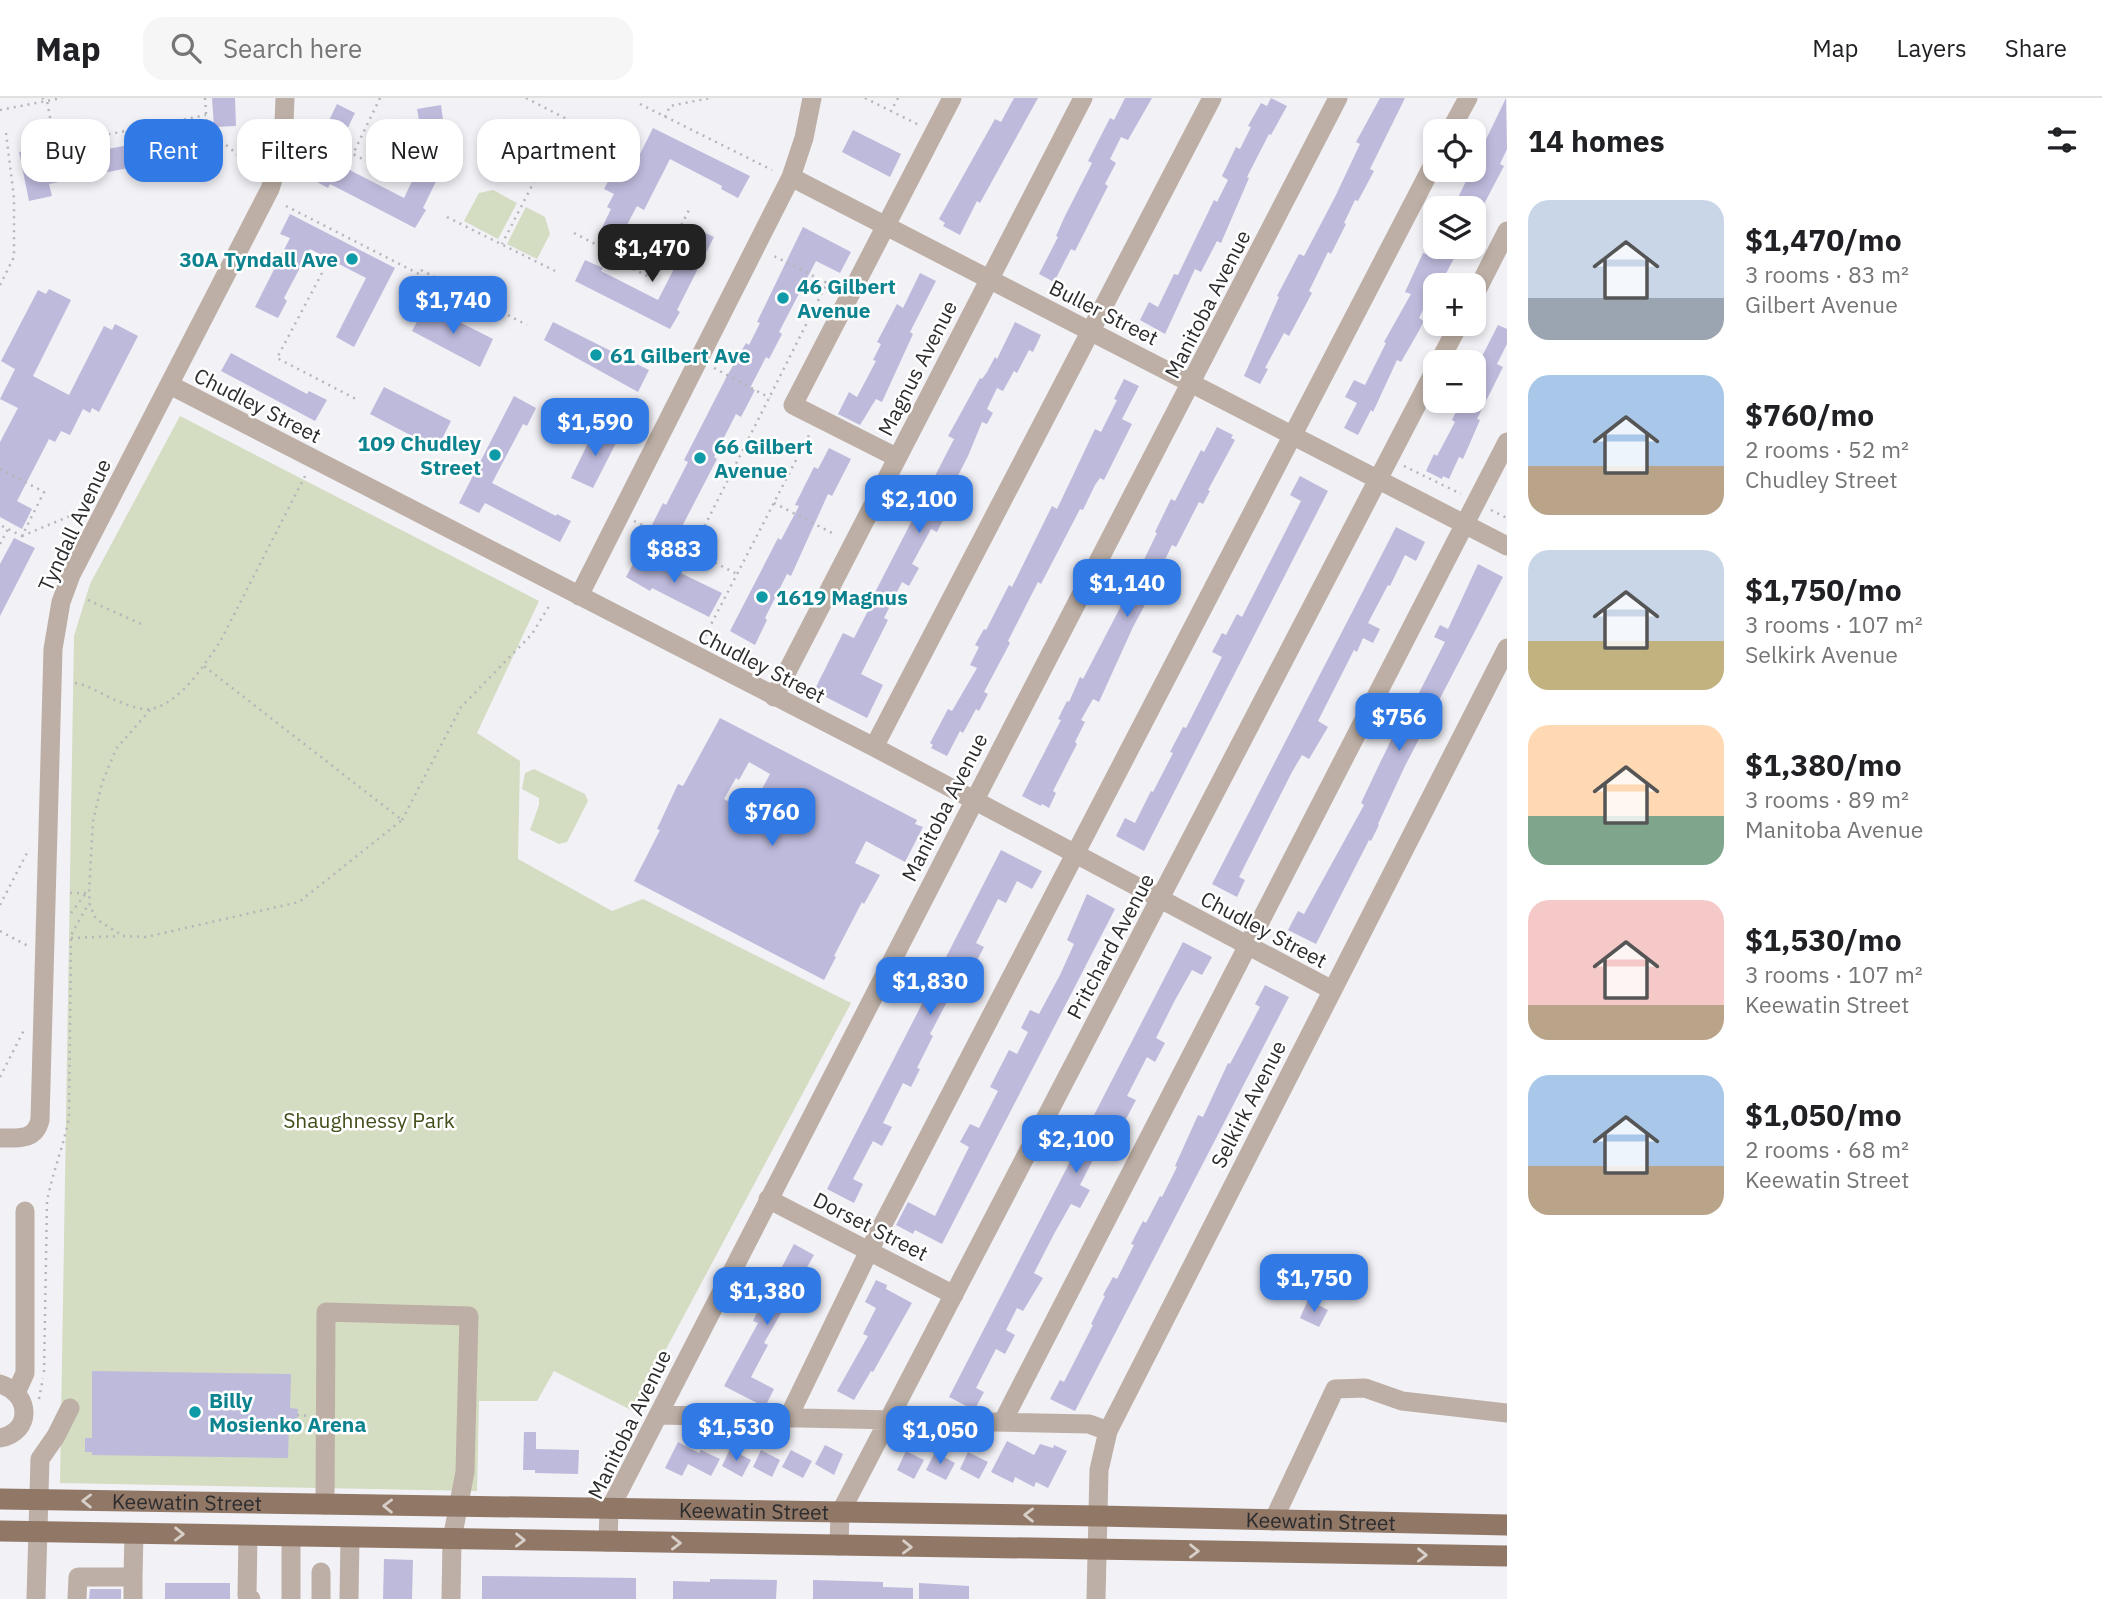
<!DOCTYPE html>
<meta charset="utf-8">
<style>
body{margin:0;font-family:"IBM Plex Sans",sans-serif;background:#f6f6f6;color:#202124;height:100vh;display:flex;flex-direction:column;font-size:26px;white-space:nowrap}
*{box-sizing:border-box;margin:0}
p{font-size:23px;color:#757577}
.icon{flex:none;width:38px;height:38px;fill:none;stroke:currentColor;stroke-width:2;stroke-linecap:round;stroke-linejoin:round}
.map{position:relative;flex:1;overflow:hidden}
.drawer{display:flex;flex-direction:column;background:#fff;width:595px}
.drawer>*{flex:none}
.guide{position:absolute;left:21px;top:21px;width:665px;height:63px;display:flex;gap:14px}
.controls{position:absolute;left:1423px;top:21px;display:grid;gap:14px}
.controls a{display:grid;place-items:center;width:63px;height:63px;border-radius:14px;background:#fff;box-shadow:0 4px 10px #0003;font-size:35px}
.price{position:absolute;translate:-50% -60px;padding:0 16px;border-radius:14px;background:#317ae6;color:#fff;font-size:23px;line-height:46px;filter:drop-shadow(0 2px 4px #0008)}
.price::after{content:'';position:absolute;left:50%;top:42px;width:21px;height:16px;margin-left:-10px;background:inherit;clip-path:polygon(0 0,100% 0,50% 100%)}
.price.current{background:#222;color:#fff}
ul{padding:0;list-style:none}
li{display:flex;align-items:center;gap:21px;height:175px;padding:0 21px}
li span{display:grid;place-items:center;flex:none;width:196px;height:140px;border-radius:21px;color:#555}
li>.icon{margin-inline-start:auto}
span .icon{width:84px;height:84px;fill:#fffc;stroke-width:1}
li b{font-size:30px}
h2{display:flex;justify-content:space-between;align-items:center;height:84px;padding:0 21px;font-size:30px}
.tag{padding:0 24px;border-radius:21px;background:#fff;box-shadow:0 4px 10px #0003;font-size:24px;line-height:63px}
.tag.current{background:#317ae6;color:#fff}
header{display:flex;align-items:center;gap:42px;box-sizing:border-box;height:98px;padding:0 35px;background:#fff;border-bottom:2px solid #e0e0e0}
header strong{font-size:33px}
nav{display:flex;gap:38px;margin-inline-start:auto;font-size:24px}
.search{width:490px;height:63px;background:#f6f6f6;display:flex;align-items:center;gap:18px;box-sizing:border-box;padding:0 24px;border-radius:21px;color:#757577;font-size:26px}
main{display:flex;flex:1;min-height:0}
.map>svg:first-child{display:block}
.green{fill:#d4dcc1}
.building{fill:#bdbadc;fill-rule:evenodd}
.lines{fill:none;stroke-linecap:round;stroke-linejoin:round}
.path{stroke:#b6b6ba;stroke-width:2.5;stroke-dasharray:2 5;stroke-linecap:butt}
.minor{stroke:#bdafa5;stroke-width:19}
.major{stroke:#907766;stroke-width:21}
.oneway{stroke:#d8cfc9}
.culture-dot{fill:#0f9aa8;stroke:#fff;stroke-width:2.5}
.labels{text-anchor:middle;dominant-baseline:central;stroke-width:5;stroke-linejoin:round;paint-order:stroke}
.culture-label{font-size:21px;font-weight:bold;fill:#0d838f;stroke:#fff;text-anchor:start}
.street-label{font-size:21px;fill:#2c2c2e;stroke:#fff}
.park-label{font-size:21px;fill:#434f1a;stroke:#fff}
</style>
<header>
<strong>Map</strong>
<div class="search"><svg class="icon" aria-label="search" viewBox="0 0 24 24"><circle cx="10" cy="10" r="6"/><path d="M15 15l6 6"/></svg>Search here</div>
<nav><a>Map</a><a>Layers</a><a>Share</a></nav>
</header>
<main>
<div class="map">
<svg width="1507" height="1501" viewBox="0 0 1507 1501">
<rect width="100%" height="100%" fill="#f1f1f6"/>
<!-- green -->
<path class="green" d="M493 92 517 105 498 141 464 123 479 95Z
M526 109 545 119 550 136 537 161 507 146Z
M180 318 539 503 477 635 520 663 518 761 612 813 643 801 851 905 633 1313 554 1273 537 1303H479L477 1393 60 1385 74 538 90 486Z
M534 671 585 696 588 703 567 744 559 746 530 732 539 707V700L522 691 525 675Z"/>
<!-- building -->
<path class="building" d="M212 0H235L236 28 214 29Z
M1014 0H1038L980 105 977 103 960 137 943 128 945 125 939 121 995 21 1001 24Z
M1125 0H1152L1128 42 1121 39 1110 61 1116 65 1105 86 1108 88 1075 153 1071 151 1054 184 1039 176 1058 139 1056 138 1064 120 1092 65 1088 63 1110 20 1114 22Z
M1271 0 1287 8 1271 37 1269 36 1247 79 1249 80 1221 145 1217 143 1201 174 1195 171 1165 236 1140 222 1149 204 1158 209 1174 176 1178 177 1214 102 1217 104 1228 82 1222 78 1236 49 1240 51 1251 29 1248 28 1261 5 1267 8Z
M1380 0H1405L1370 71 1374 73 1358 103 1355 102 1344 125 1346 126 1331 156 1328 154 1309 193 1312 195 1289 238 1284 235 1265 270 1268 271 1260 286 1244 278 1279 199 1277 198 1299 156 1304 158 1335 99 1360 46 1356 44Z
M1506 0 1507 51 1500 66 1504 68 1474 125V110H1453Z
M337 6 355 15 335 56 341 59 338 66 404 100 425 56 417 11 441 7 448 59 423 110 426 112 415 130 330 86 328 90 310 80 322 54 316 49Z
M653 30 750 78 738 100 721 91 722 88 670 61 644 112 637 108 619 142 601 132 611 111 607 109 614 96 604 91 620 61 625 64 628 60 636 64Z
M853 32 901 56 890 79 842 54Z
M203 33 207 54 49 86 52 98 29 103 19 54 42 50 44 63Z
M290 116 395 170 354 249 336 239 366 180 310 151 284 200 287 203 278 220 255 209 290 140 280 136Z
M803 129 851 154 840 175 816 163 779 234 782 236 769 261 766 259 750 290 755 292 741 319 736 316 714 359 717 361 675 442 651 429 663 405 666 407 688 364 684 362 727 278 746 245 749 247 760 225 757 224Z
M695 130 714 139 677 212 680 214 670 231 575 183 585 162 603 170 601 173 658 202Z
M1429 149H1460L1441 185 1438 183 1435 187 1419 220 1424 223 1416 238 1401 264 1397 262 1373 314 1371 312 1358 337 1344 330 1357 305 1345 299 1354 282 1365 287 1386 245 1384 244 1411 196 1405 194 1423 155 1425 156Z
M920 175 936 183 910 234 913 236 882 304 876 301 860 327 838 316 849 294 857 299 876 263 873 262 881 246 877 244 897 206 903 210Z
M49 191 71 202 33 278 69 297 104 228 112 232 115 226 138 238 99 314 92 310 90 315 83 311 70 337 61 333 55 344 49 341 17 403 32 411 22 431 0 419V344L18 310 0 301 15 271 1 263 38 192 46 196Z
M426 207 493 241 480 269 412 233Z
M553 224 649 272 638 294 544 242Z
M1015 224 1041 237 1033 254 1029 252 1017 275 1014 273 1003 293 997 290 987 311 993 315 987 326 982 324 968 358 940 413 946 416 937 434 931 431 912 466 919 470 909 488 902 484 884 520 888 522 861 576 883 587 867 620 814 593 843 535 854 540 871 507 869 506 954 341 948 338 957 322 980 280 982 281 987 274 995 259 997 261Z
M1498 227 1507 231V246L1497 266 1503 269 1477 321 1480 322 1463 361 1459 359 1449 381 1443 378 1442 381 1426 373 1434 356 1437 358 1455 324 1452 322 1461 304 1474 310V274Z
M231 255 307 296 309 293 327 302 315 323 221 273Z
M1124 281 1139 288 1122 321 1132 326 1104 382 1100 380 1095 387 1083 412 1080 411 1041 486 1038 484 1008 543 1010 545 984 594 988 596 979 613 976 611 963 635 960 633 947 658 931 650 933 647 930 645 948 611 952 613 977 570 970 567 979 549 975 547 984 531 986 532 1009 487 1012 489 1052 408 1057 411 1095 331 1101 334 1117 302 1114 301Z
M384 289 451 323 437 351 370 316Z
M514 298 536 310 527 328 523 326 492 385 556 418 557 416 571 423 560 444 485 405 479 415 459 405Z
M596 329 618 341 593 390 571 380Z
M1217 329 1233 337 1231 340 1235 342 1208 392 1210 393 1203 406 1199 404 1176 449 1172 447 1162 468 1167 471 1153 501 1149 499 1133 529 1099 604 1093 601 1081 622 1085 624 1075 644 1077 646 1053 693 1056 695 1049 710 1042 706 1041 708 1022 698 1061 622 1058 621 1067 603 1069 604 1080 579 1083 581 1121 508 1124 510 1126 506 1143 471 1140 470 1157 435 1155 434 1171 401 1175 403 1201 352 1204 354Z
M829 350 851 361 832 398 828 396 791 478 787 476 765 520 767 522 755 547 730 533 778 440 781 442 799 408 795 407 814 369 818 371Z
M1300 378 1328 393 1144 753 1116 738 1125 720 1135 725 1151 693 1153 694 1173 655 1170 654 1183 629 1186 630 1222 559 1212 554 1222 535 1226 537 1237 516 1242 519 1301 403 1290 397Z
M1396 429 1425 444 1416 463 1405 457 1390 488 1388 487 1368 525 1380 531 1373 545 1363 540 1357 554 1354 552 1318 623 1328 629 1309 661 1302 657 1292 674 1239 779 1245 782 1237 799 1212 786Z
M14 440 35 450 0 518V466Z
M639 455 722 495 709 519 652 490 650 493 626 479Z
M1478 466 1503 479 1405 668 1378 726 1379 727 1371 743 1369 742 1316 846 1288 832 1298 813 1304 816 1364 707 1361 705 1379 667 1397 630 1400 632 1445 544 1434 539 1440 527 1448 531Z
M720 620 917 722 915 726 923 729 905 764 866 743 855 765 880 777 864 806 862 804 834 858 836 859 824 882 634 783 660 732 657 731 678 686 683 688ZM749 664 770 676 762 691 801 711 789 734 724 701 736 680 739 682Z
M1001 752 1042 773 1032 791 1017 783 1006 805 998 801 976 845 984 849 974 868 968 864 930 936 933 938 917 970 920 971 911 989 903 985 883 1025 892 1029 882 1048 873 1043 853 1081 863 1086 854 1105 827 1091Z
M1087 796 1115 811 942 1146 915 1132 913 1136 896 1127 908 1104 935 1118 969 1049 960 1044 970 1026 979 1030 998 993 990 989 1009 952 1017 956 1028 934 1021 930 1030 912 1039 916 1060 877 1074 846 1067 842Z
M1183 844 1212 859 1202 877 1192 872 1175 902 1156 940 1165 945 1155 964 1147 959 1127 998 1136 1002 1126 1021 1118 1017 1100 1048 1080 1087 1090 1092 1080 1110 1071 1106 1054 1136 1034 1175 1043 1180 1023 1213 1017 1210 1006 1232 1015 1237 1005 1256 996 1251 976 1290 984 1294 975 1311H972L949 1299Z
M1265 887 1289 899 1075 1313 1050 1301 1060 1282 1064 1284 1093 1227 1091 1226 1105 1198 1103 1197 1113 1179 1117 1181 1134 1147 1131 1146 1143 1123 1146 1125 1160 1098 1162 1099 1177 1069 1175 1068 1198 1017 1203 1019 1228 965 1230 966 1260 909 1255 906Z
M794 1146 814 1157 764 1245 768 1247 751 1279 774 1291 766 1307H761L724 1288 758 1225 753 1223 765 1197 772 1183 774 1184Z
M876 1182 887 1187 886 1191 912 1205 873 1274 871 1273 854 1302 837 1293 868 1238 863 1236 876 1210 865 1204Z
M1308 1202 1328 1212 1319 1229 1300 1220Z
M92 1273 291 1276 290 1310 298 1311 297 1325H289L288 1360 92 1357V1354H85V1340H92Z
M524 1334H536V1351L579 1352 578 1376 535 1375V1372H523Z
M1007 1343 1034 1357 1040 1346 1053 1350 1054 1347 1067 1353 1048 1390 1036 1384 1034 1389 1015 1379 1013 1385 991 1374Z
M678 1344 699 1355 701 1352 720 1361 711 1378 688 1366 682 1378 665 1370Z
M825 1347 843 1356 834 1377 815 1366Z
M730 1351 751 1362 742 1379 722 1368Z
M761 1352 780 1362 772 1379 753 1369Z
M791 1352 812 1363 803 1380 782 1369Z
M906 1353 924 1362 914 1381 897 1372Z
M935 1354 955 1365 946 1382 926 1372Z
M968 1354 988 1364 979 1381 960 1371Z
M384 1461 413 1462 412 1501H383Z
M482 1478 636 1480V1501H482Z
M710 1481 777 1482 776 1501H673V1483L710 1484Z
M813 1482 883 1484V1489L913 1490V1501H813Z
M165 1485H230V1501H165Z
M919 1485 969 1488V1501H919Z
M90 1491H121V1501H89Z"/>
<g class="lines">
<!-- path -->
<path class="path" d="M42 0 47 3 55 47 206 17
M205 0 207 31 255 71
M380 0 353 56 407 84
M526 0 619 48
M865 0 891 13
M898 0 891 13 919 27
M640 6 772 72
M0 12 62 0
M665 19 670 8 710 0
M487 42 542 68 502 146
M286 108 419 176
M447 119 555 173
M574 135 601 149 610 160 654 181 690 110
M421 172 527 227
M322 175 277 260 356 301
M0 187 14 159V100L6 35
M714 270 770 300
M1404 368 1461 396
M0 371 44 394 22 438 0 427
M774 405 834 436
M1491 412 1507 420
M634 423 737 476
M22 438 82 413
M0 446 8 431
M692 453 827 185 772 157
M88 502 141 526
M705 538 810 335
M75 585C92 588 104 598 120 604 127 607 144 613 151 611 182 604 203 568 220 544L305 378
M150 612 116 651 102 685 93 723 89 795 90 808 96 821 123 838 146 839 299 804 402 722 204 568
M402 722 461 609 532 536 551 505
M70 795H86
M0 807 29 751
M71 815 86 795
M0 833 28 848
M71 840 120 838
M0 979 24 932
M44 1274 47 1104C52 1075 64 1048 69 1019L71 837 89 805
M39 1301 43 1280
M297 1317 309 1318"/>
<!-- minor -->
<path class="minor" d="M1450 33 1468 0
M791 79 1507 448
M1474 198 1507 133
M1439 264 1459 226
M170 287 874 649 1332 892
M896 359 793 307 952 0
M579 498 791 79 804 40 812 0
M774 599 1083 0
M874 649 1212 0
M0 1040C18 1040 35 1043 40 1022L53 551 61 504 71 477 270 91 283 50 285 0
M768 1101 954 1197
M0 1286C31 1295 33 1334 0 1340
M16 1295 25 1275V1113
M658 1317 1089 1326 1108 1333
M788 1320 869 1153 1435 63
M1003 1323 1507 344
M325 1407 326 1214 469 1218 465 1374 452 1441 451 1501
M1273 1423 1335 1291 1365 1290 1402 1303 1507 1315
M248 1437 247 1497 251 1501
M608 1444 609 1412 617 1397C854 930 1099 466 1338 0
M839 1448 840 1415 1435 272
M36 1501 40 1361 56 1338 70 1310
M77 1501 78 1479H133L134 1435
M133 1501V1479
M291 1501V1438
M321 1501V1474
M349 1501 350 1439
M1096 1501 1099 1372 1108 1333 1507 550"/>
<!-- major -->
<g class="major">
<path id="s1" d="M0 1401 1098 1418 1507 1427"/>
<path d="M0 1433 1507 1458"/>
</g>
</g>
<!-- one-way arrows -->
<defs><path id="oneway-chevron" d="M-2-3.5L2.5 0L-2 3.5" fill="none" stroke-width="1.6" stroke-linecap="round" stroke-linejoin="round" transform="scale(1.75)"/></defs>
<g class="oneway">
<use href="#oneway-chevron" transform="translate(87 1403) rotate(-179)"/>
<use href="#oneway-chevron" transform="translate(388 1408) rotate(-179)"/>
<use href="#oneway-chevron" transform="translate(1029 1417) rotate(-179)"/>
<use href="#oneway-chevron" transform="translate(179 1436) rotate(1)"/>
<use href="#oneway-chevron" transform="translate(520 1442) rotate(1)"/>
<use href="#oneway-chevron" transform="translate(676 1445) rotate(1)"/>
<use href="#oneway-chevron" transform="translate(907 1449) rotate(1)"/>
<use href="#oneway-chevron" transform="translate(1194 1453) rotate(1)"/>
<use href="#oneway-chevron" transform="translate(1422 1457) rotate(1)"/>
</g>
<!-- markers -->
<g class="culture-dot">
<circle cx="352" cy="161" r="7"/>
<circle cx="783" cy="200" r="7"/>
<circle cx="596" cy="257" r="7"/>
<circle cx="495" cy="357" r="7"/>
<circle cx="700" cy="360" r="7"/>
<circle cx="762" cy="499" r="7"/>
<circle cx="195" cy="1314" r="7"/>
</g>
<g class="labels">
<!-- culture labels -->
<g class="culture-label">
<text x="338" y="161" text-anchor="end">30A Tyndall Ave</text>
<text x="797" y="188">46 Gilbert<tspan x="797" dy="24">Avenue</tspan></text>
<text x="610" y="257">61 Gilbert Ave</text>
<text x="481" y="345" text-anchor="end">109 Chudley<tspan x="481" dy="24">Street</tspan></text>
<text x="714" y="348">66 Gilbert<tspan x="714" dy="24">Avenue</tspan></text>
<text x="776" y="499">1619 Magnus</text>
<text x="209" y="1302">Billy<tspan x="209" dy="24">Mosienko Arena</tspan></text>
</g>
<!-- street labels -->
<g class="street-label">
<text transform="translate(1207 206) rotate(-63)">Manitoba Avenue</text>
<text transform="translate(1104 214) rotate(27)">Buller Street</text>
<text transform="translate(917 270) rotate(-63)">Magnus Avenue</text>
<text transform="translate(258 307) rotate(27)">Chudley Street</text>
<text transform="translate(74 427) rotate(-65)">Tyndall Avenue</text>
<text transform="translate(762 567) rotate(27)">Chudley Street</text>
<text transform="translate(944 709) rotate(-63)">Manitoba Avenue</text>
<text transform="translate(1264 831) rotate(28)">Chudley Street</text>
<text transform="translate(1110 848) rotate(-62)">Pritchard Avenue</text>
<text transform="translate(1248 1006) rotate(-63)">Selkirk Avenue</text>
<text transform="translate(871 1128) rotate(27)">Dorset Street</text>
<text transform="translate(629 1326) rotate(-64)">Manitoba Avenue</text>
<text stroke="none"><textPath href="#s1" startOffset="187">Keewatin Street</textPath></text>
<text stroke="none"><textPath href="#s1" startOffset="754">Keewatin Street</textPath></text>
<text stroke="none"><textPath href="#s1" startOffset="1321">Keewatin Street</textPath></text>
</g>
<!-- park labels -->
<g class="park-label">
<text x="369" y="1022">Shaughnessy Park</text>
</g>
</g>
</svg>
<div class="controls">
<a><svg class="icon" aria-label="locate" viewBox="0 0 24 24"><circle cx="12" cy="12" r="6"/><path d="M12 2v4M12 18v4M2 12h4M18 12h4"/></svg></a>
<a><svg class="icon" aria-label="layers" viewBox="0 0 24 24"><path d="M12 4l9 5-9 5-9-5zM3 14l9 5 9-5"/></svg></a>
<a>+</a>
<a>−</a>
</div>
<b class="price current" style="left:652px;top:186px">$1,470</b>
<b class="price" style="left:453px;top:238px">$1,740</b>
<b class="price" style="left:595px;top:360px">$1,590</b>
<b class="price" style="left:919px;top:437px">$2,100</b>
<b class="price" style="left:674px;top:487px">$883</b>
<b class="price" style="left:1127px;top:521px">$1,140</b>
<b class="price" style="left:1399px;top:655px">$756</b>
<b class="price" style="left:772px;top:750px">$760</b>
<b class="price" style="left:930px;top:919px">$1,830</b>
<b class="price" style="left:1076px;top:1077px">$2,100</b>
<b class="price" style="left:1314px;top:1216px">$1,750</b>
<b class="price" style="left:767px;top:1229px">$1,380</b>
<b class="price" style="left:736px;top:1365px">$1,530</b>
<b class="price" style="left:940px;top:1368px">$1,050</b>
<div class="guide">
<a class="tag">Buy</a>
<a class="tag current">Rent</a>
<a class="tag">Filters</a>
<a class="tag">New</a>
<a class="tag">Apartment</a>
</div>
</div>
<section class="drawer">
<h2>14 homes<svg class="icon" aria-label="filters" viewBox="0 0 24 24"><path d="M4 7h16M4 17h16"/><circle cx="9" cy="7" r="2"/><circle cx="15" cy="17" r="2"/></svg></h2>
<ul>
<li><span style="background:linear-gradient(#c9d6e8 70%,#9aa5b1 0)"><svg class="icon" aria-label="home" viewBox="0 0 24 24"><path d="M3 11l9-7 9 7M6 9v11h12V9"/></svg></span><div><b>$1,470/mo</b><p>3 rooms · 83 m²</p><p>Gilbert Avenue</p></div></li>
<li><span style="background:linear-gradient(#a9c7e8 65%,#b9a48a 0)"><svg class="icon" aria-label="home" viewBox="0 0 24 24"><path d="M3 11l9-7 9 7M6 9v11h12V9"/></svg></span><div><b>$760/mo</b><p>2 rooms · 52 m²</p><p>Chudley Street</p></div></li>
<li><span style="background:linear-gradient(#c9d6e8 65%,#c2b280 0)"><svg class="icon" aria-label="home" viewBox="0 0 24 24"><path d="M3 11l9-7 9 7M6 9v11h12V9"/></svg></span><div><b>$1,750/mo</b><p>3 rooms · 107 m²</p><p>Selkirk Avenue</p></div></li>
<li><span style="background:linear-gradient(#ffd9b3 65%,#7fa58c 0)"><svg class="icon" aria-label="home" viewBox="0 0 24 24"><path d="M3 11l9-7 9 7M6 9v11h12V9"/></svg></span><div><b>$1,380/mo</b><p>3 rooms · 89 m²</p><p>Manitoba Avenue</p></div></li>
<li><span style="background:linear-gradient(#f6c9c9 75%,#b9a48a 0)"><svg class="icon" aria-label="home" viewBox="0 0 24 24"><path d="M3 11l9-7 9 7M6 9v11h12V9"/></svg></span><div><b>$1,530/mo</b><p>3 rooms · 107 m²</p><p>Keewatin Street</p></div></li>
<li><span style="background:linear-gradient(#a9c7e8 65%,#b9a48a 0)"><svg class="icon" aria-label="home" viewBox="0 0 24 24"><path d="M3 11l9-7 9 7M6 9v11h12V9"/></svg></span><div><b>$1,050/mo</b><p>2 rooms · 68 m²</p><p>Keewatin Street</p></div></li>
</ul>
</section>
</main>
